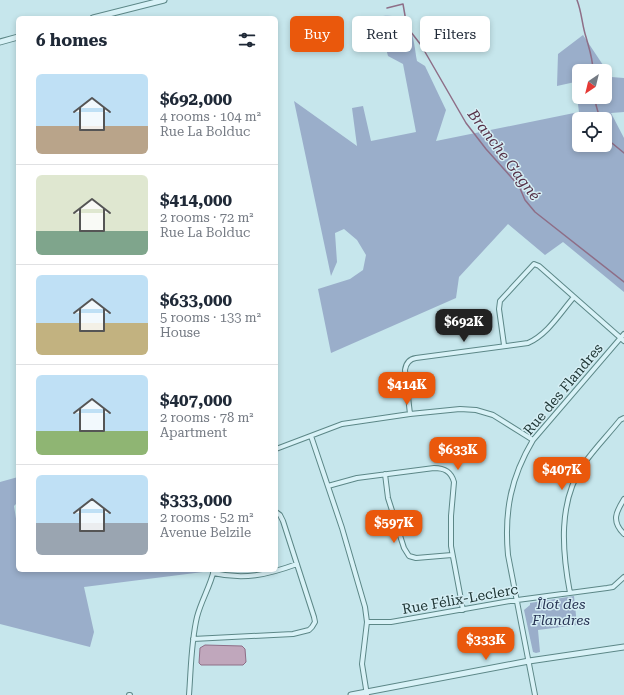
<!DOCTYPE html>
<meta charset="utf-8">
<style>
body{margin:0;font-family:"Roboto Serif",serif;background:#f6f6f7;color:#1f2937;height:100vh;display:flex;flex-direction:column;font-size:15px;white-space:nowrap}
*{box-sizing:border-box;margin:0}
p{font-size:13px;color:#747a83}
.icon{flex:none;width:22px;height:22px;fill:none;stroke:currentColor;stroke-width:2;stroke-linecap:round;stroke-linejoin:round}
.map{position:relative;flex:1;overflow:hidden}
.drawer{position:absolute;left:16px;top:16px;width:262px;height:556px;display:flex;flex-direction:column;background:#fff;border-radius:6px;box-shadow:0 2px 6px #0003}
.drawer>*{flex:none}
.top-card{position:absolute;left:290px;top:16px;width:274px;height:36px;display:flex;gap:8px}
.needle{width:26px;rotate:215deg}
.controls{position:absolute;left:572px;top:64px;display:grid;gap:8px}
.controls a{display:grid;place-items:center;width:40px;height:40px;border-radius:6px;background:#fff;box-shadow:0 2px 6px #0003;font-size:20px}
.price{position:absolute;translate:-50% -34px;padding:0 9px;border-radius:8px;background:#ea580c;color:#fff;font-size:13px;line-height:26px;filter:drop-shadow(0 1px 2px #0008)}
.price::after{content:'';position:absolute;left:50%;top:24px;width:12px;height:9px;margin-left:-6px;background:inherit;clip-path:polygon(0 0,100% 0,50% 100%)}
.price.current{background:#222;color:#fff}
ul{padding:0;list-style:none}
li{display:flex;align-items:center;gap:12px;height:100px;padding:0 20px}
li+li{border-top:1px solid #e0e1e3}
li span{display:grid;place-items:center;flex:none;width:112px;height:80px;border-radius:6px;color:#555}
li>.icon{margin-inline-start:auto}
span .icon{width:48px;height:48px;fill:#fffc;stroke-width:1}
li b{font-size:17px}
h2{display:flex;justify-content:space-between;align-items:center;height:48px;padding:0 20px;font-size:17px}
.chip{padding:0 14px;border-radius:6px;background:#fff;box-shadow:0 2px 6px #0003;font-size:14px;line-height:36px}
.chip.current{background:#ea580c;color:#fff}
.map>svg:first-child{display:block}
.green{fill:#9aaeca;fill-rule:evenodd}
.water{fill:#c0a7bc;stroke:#8e6e87}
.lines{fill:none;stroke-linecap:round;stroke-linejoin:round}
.stream{stroke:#8e6e87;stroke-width:1.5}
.minor-casing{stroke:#5c8787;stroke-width:6}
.tertiary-casing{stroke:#5c8787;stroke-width:7}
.minor{stroke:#d9f2f7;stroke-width:4}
.tertiary{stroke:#d9f2f7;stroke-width:5}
.labels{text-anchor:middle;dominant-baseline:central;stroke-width:3;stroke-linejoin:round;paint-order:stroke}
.street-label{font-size:14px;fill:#203736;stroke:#d5eef4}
.park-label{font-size:14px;font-style:italic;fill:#273353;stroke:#d5eef4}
.water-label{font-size:15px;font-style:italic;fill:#563047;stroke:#d5eef4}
</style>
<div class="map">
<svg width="624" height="695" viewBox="0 0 624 695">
<rect width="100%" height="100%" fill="#c6e6ec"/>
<!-- green -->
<path class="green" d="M383 16C414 13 413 39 417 61L425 66 446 110 436 141 579 112 575 82 557 86 558 54 583 35 611 77 624 78V112L611 113 624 138V292L563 242 545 255 508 224 459 277 456 298 331 353 318 289 350 279 363 270 366 255 357 240 344 229 335 233 337 262 331 276 294 101 357 146 352 108 363 106 371 141 416 132 403 64 388 56 382 34ZM579 71H605V97H579ZM579 119H605V145H579Z
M18 477V502L14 506 18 531V570H204L203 572 84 587 94 632 90 647 0 624V482Z
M574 596 577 625 538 630 540 652 536 653 533 652 524 610 530 605V603Z"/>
<!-- water -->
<path class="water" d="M205 645 242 646 245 649 246 662 243 665H201L199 663 200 648Z"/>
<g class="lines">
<!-- stream -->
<path class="stream" d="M577 0C582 13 582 25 586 37 589 48 593 59 593 71
M387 8 403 4 407 27 421 45 466 123 486 149 519 186 525 200 535 212 624 282
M595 97 596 105 600 119
M605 135 607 139 624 153"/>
<defs>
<path id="minor" d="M504 345 499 309 500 301 534 264 539 266 624 341
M410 414 405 370C406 363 409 359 416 358L528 343C548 334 560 313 574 297
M311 436 342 528 365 607 367 622 362 664 367 695
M276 449 342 424 410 414 460 409 476 410 493 415 533 440
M385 474 388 498 404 548 409 556 416 558 452 555
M328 486 357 478 434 468C444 468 451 471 454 482L451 516V546L463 610
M624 499C616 512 611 521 624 534
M213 573C244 580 267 575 297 564
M570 593C562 551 558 502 583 465 594 449 608 435 620 420L624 418
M367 622H391L510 601 607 588 613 587 624 577
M193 639 293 634 309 630 312 627 315 622 314 617 283 521 280 515 276 512
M129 695H130
M189 695C191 669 191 642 197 617 201 601 210 587 214 570
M535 695 508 555C504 511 511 477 533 440L624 334"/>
<path id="tertiary" d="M93 18 164 0
M0 42 18 37
M351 695 529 661 624 647"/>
</defs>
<!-- minor casing -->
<use href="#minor" class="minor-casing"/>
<!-- tertiary casing -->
<use href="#tertiary" class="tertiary-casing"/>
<!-- minor -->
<use href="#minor" class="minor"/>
<!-- tertiary -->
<use href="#tertiary" class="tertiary"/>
</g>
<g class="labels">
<!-- street labels -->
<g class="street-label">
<text transform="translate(563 389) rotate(-50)">Rue des Flandres</text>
<text transform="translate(460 599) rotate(-10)">Rue Félix-Leclerc</text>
</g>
<!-- park labels -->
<g class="park-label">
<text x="561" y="604">Îlot des<tspan x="561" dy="16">Flandres</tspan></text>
</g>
<!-- water labels -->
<g class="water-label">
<text transform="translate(504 155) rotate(53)">Branche Gagné</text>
</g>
</g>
</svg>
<div class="controls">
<a><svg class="needle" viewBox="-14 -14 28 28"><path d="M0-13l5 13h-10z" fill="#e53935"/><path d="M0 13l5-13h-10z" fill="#747a83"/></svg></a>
<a><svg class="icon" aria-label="locate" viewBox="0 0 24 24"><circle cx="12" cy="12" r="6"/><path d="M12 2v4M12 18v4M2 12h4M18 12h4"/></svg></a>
</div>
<b class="price current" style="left:464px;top:343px">$692K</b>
<b class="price" style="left:407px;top:406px">$414K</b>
<b class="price" style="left:458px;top:471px">$633K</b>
<b class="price" style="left:562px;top:491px">$407K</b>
<b class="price" style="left:394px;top:544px">$597K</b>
<b class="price" style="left:486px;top:661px">$333K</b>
<div class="top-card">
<a class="chip current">Buy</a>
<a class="chip">Rent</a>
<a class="chip">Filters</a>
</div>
<section class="drawer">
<h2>6 homes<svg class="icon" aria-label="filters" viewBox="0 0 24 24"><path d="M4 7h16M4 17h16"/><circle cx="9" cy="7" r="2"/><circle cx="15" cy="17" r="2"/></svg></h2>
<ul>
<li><span style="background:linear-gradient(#bfe0f5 65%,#b9a48a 0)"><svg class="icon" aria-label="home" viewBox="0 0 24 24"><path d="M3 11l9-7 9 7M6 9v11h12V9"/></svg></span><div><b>$692,000</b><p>4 rooms · 104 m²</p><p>Rue La Bolduc</p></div></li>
<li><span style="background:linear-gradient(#dfe7d0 70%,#7fa58c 0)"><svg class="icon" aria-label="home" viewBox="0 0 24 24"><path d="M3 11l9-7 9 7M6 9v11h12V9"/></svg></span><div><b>$414,000</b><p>2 rooms · 72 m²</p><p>Rue La Bolduc</p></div></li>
<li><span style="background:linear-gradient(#bfe0f5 60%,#c2b280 0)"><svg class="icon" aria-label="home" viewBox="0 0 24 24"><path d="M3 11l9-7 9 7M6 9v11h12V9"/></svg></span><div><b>$633,000</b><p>5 rooms · 133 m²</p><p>House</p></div></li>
<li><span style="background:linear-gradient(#bfe0f5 70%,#8fb573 0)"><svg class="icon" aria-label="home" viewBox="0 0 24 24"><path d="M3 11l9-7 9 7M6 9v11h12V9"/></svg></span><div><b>$407,000</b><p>2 rooms · 78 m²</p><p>Apartment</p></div></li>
<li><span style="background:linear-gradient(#bfe0f5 60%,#9aa5b1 0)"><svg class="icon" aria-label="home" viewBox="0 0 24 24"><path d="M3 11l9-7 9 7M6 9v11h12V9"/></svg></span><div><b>$333,000</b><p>2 rooms · 52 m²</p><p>Avenue Belzile</p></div></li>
</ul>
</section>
</div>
